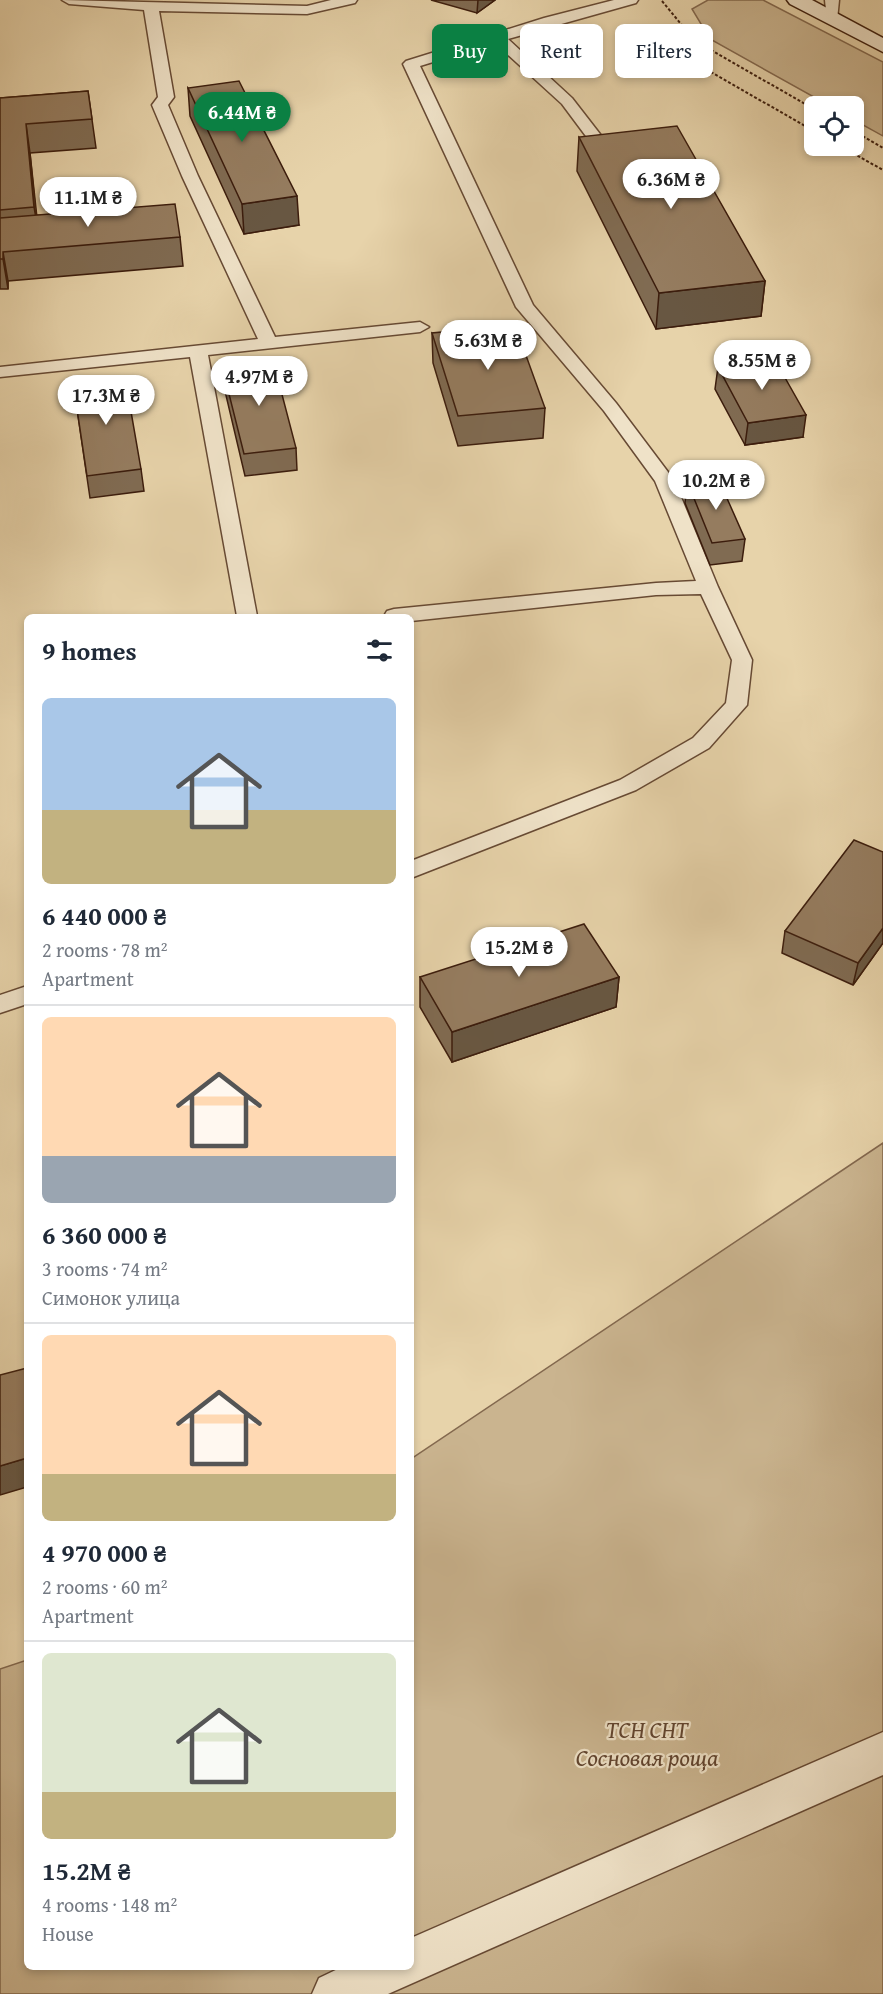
<!DOCTYPE html>
<meta charset="utf-8">
<style>
body{margin:0;font-family:"Gentium Book Plus",serif;background:#f6f6f7;color:#1f2937;height:100vh;display:flex;flex-direction:column;font-size:22px;white-space:nowrap}
*{box-sizing:border-box;margin:0}
p{font-size:20px;color:#747a83}
.icon{flex:none;width:33px;height:33px;fill:none;stroke:currentColor;stroke-width:2;stroke-linecap:round;stroke-linejoin:round}
.map{position:relative;flex:1;overflow:hidden}
.sheet{position:absolute;left:24px;top:614px;width:390px;height:1356px;display:flex;flex-direction:column;background:#fff;border-radius:9px;box-shadow:0 3px 9px #0003}
.sheet>*{flex:none}
.banner{position:absolute;left:432px;top:24px;width:360px;height:54px;display:flex;gap:12px}
.controls{position:absolute;left:804px;top:96px;display:grid;gap:12px}
.controls a{display:grid;place-items:center;width:60px;height:60px;border-radius:9px;background:#fff;box-shadow:0 3px 9px #0003;font-size:30px}
.price{position:absolute;translate:-50% -51px;padding:0 14px;border-radius:21px;background:#fff;color:#222;font-size:20px;line-height:39px;filter:drop-shadow(0 2px 3px #0008)}
.price::after{content:'';position:absolute;left:50%;top:36px;width:18px;height:14px;margin-left:-9px;background:inherit;clip-path:polygon(0 0,100% 0,50% 100%)}
.price.active{background:#0b8043;color:#fff}
ul{padding:0;list-style:none}
li{display:grid;align-content:center;gap:12px;height:318px;padding:0 18px}
li+li{border-top:2px solid #e0e1e3}
li span{display:grid;place-items:center;height:186px;border-radius:9px;color:#555}
li>.icon{margin-inline-start:auto}
span .icon{width:108px;height:108px;fill:#fffc;stroke-width:1}
li b{font-size:26px}
h2{display:flex;justify-content:space-between;align-items:center;height:72px;padding:0 18px;font-size:26px}
.tag{padding:0 21px;border-radius:9px;background:#fff;box-shadow:0 3px 9px #0003;font-size:21px;line-height:54px}
.tag.active{background:#0b8043;color:#fff}
.map>svg:first-child{display:block}
.green{fill:#cab48f;stroke:#83684e;stroke-width:1.5}
.lines{fill:none;stroke-linecap:round;stroke-linejoin:round}
.lane-casing{stroke:#674a34;stroke-width:3}
.street-casing{stroke:#674a34;stroke-width:3}
.secondary-casing{stroke:#3c1d0d;stroke-width:3}
.path{stroke:#3c1d0d;stroke-width:2;stroke-dasharray:3 2;stroke-linecap:butt}
.lane{fill:#efe2c8;fill-rule:evenodd}
.street{fill:#efe2c8;fill-rule:evenodd}
.secondary{fill:#efe2c8;fill-rule:evenodd}
.wall{fill:#806b52;stroke:#3c1d0d;stroke-width:1.5}
.shaded-wall{fill:#685742;stroke:#3c1d0d;stroke-width:1.5}
.building{fill:#957c5f;stroke:#3c1d0d;stroke-width:1.5}
.labels{text-anchor:middle;dominant-baseline:central;stroke-width:4.5;stroke-linejoin:round;paint-order:stroke}
.near-park-label{font-size:24px;font-style:italic;fill:#60432e;stroke:#efe2c8}
</style>
<div class="map">
<svg width="883" height="1994" viewBox="0 0 883 1994">
<rect width="100%" height="100%" fill="#e7d3aa"/>
<filter id="stains"><feTurbulence type="fractalNoise" baseFrequency=".00333" numOctaves="4"/><feColorMatrix values="0 0 0 0 .2 0 0 0 0 .09 0 0 0 0 .02 0 0 0 .5 -.17"/></filter>
<radialGradient id="worn" r=".72"><stop offset=".6" stop-color="#630" stop-opacity="0"/><stop offset="1" stop-color="#630" stop-opacity=".3"/></radialGradient>
<!-- green -->
<path class="green" d="M708 0H763L883 62V136L854 120V106H830L710 39 692 9Z
M883 1143V1994H0V1669L27 1660V1966H411V1459Z"/>
<g class="lines">
<defs>
<path id="lane" d="M62 0 307 6 331 0H357L355 3 307 14 159 11 174 97 168 105 198 176 275 337 420 322 429 327 420 332 208 355 257 616H237L190 357 0 377V367L258 339 182 176 152 105 158 97 144 10 69 4Z
M614 0H638L636 3 508 39 572 98 617 156 615 159H603L562 104 495 43 420 66 533 305 616 403 674 480 718 587 752 660 747 705 709 748 636 790 411 878V861L620 780 693 738 726 703 732 660 701 594 656 595 411 621V616H384L387 611 394 609 656 583 696 581 655 481 604 411 516 307 403 64 406 61 544 18Z
M825 0H839L837 20H827Z
M27 986V1004L0 1013V995Z"/>
<path id="street" d="M883 1732V1775L388 1994H312L319 1978 344 1966H411V1938Z"/>
<path id="secondary" d="M787 0H812L883 38V52L790 4Z"/>
</defs>
<!-- lane casing -->
<use href="#lane" class="lane-casing"/>
<!-- street casing -->
<use href="#street" class="street-casing"/>
<!-- secondary casing -->
<use href="#secondary" class="secondary-casing"/>
<!-- path -->
<path class="path" d="M662 1 695 41 814 109
M617 35 643 53 674 51 814 131
M854 131 883 148
M840 146 883 170"/>
<!-- lane -->
<use href="#lane" class="lane"/>
<!-- street -->
<use href="#street" class="street"/>
<!-- secondary -->
<use href="#secondary" class="secondary"/>
</g>
<!-- wall -->
<path class="wall" d="M431 0H495L477 13Z
M188 88 299 225 244 234 190 116Z
M88 91 96 148 30 153 36 215 180 237 183 266 8 281V289H0V98Z
M579 137 765 281 761 316 656 329 577 171Z
M432 333 545 408 543 438 458 446 433 363Z
M222 366 296 448 297 470 245 476 224 387Z
M718 367 803 437 745 445 715 389Z
M73 382 141 469 144 491 90 498Z
M687 481 745 539 742 561 710 565 685 503Z
M883 852V943L853 985 782 953 785 931Z
M420 977H619L616 1007 452 1062 420 1007Z"/>
<!-- shaded-wall -->
<path class="shaded-wall" d="M478 0H495L477 13Z
M26 124 30 153 39 236 34 207Z
M297 196 299 225 244 234 242 204Z
M3 252 8 281V289L3 259Z
M765 281 761 316 656 329 659 293Z
M806 415 803 437 745 445 748 423Z
M883 928V943L853 985 858 963Z
M619 977 616 1007 452 1062V1032Z
M27 1458V1487L0 1495V1466Z"/>
<!-- building -->
<path class="building" d="M239 81 297 196 242 204 188 88Z
M88 91 92 119 26 124 34 207 0 210V98Z
M677 126 765 281 659 293 579 137Z
M175 204 180 237 3 252V259H0V218Z
M515 325 545 408 458 416 432 333Z
M273 360 296 448 244 454 222 366Z
M775 360 806 415 748 423 718 367Z
M125 377 141 469 87 476 73 382Z
M718 478 745 539 712 543 687 481Z
M854 840 883 852V928L858 963 785 931Z
M584 924 619 977 452 1032 420 977Z
M27 1368V1458L0 1466V1375Z"/>
<g class="labels">
<!-- near-park labels -->
<g class="near-park-label">
<text x="647" y="1729">ТСН СНТ<tspan x="647" dy="28">Сосновая роща</tspan></text>
</g>
</g>
<rect width="100%" height="100%" filter="url(#stains)"/>
<rect width="100%" height="100%" fill="url(#worn)"/>
</svg>
<div class="controls">
<a><svg class="icon" aria-label="locate" viewBox="0 0 24 24"><circle cx="12" cy="12" r="6"/><path d="M12 2v4M12 18v4M2 12h4M18 12h4"/></svg></a>
</div>
<b class="price active" style="left:242px;top:143px">6.44M ₴</b>
<b class="price" style="left:671px;top:210px">6.36M ₴</b>
<b class="price" style="left:88px;top:228px">11.1M ₴</b>
<b class="price" style="left:488px;top:371px">5.63M ₴</b>
<b class="price" style="left:762px;top:391px">8.55M ₴</b>
<b class="price" style="left:259px;top:407px">4.97M ₴</b>
<b class="price" style="left:106px;top:426px">17.3M ₴</b>
<b class="price" style="left:716px;top:511px">10.2M ₴</b>
<b class="price" style="left:519px;top:978px">15.2M ₴</b>
<div class="banner">
<a class="tag active">Buy</a>
<a class="tag">Rent</a>
<a class="tag">Filters</a>
</div>
<section class="sheet">
<h2>9 homes<svg class="icon" aria-label="filters" viewBox="0 0 24 24"><path d="M4 7h16M4 17h16"/><circle cx="9" cy="7" r="2"/><circle cx="15" cy="17" r="2"/></svg></h2>
<ul>
<li><span style="background:linear-gradient(#a9c7e8 60%,#c2b280 0)"><svg class="icon" aria-label="home" viewBox="0 0 24 24"><path d="M3 11l9-7 9 7M6 9v11h12V9"/></svg></span><div><b>6 440 000 ₴</b><p>2 rooms · 78 m²</p><p>Apartment</p></div></li>
<li><span style="background:linear-gradient(#ffd9b3 75%,#9aa5b1 0)"><svg class="icon" aria-label="home" viewBox="0 0 24 24"><path d="M3 11l9-7 9 7M6 9v11h12V9"/></svg></span><div><b>6 360 000 ₴</b><p>3 rooms · 74 m²</p><p>Симонок улица</p></div></li>
<li><span style="background:linear-gradient(#ffd9b3 75%,#c2b280 0)"><svg class="icon" aria-label="home" viewBox="0 0 24 24"><path d="M3 11l9-7 9 7M6 9v11h12V9"/></svg></span><div><b>4 970 000 ₴</b><p>2 rooms · 60 m²</p><p>Apartment</p></div></li>
<li><span style="background:linear-gradient(#dfe7d0 75%,#c2b280 0)"><svg class="icon" aria-label="home" viewBox="0 0 24 24"><path d="M3 11l9-7 9 7M6 9v11h12V9"/></svg></span><div><b>15.2M ₴</b><p>4 rooms · 148 m²</p><p>House</p></div></li>
</ul>
</section>
</div>
